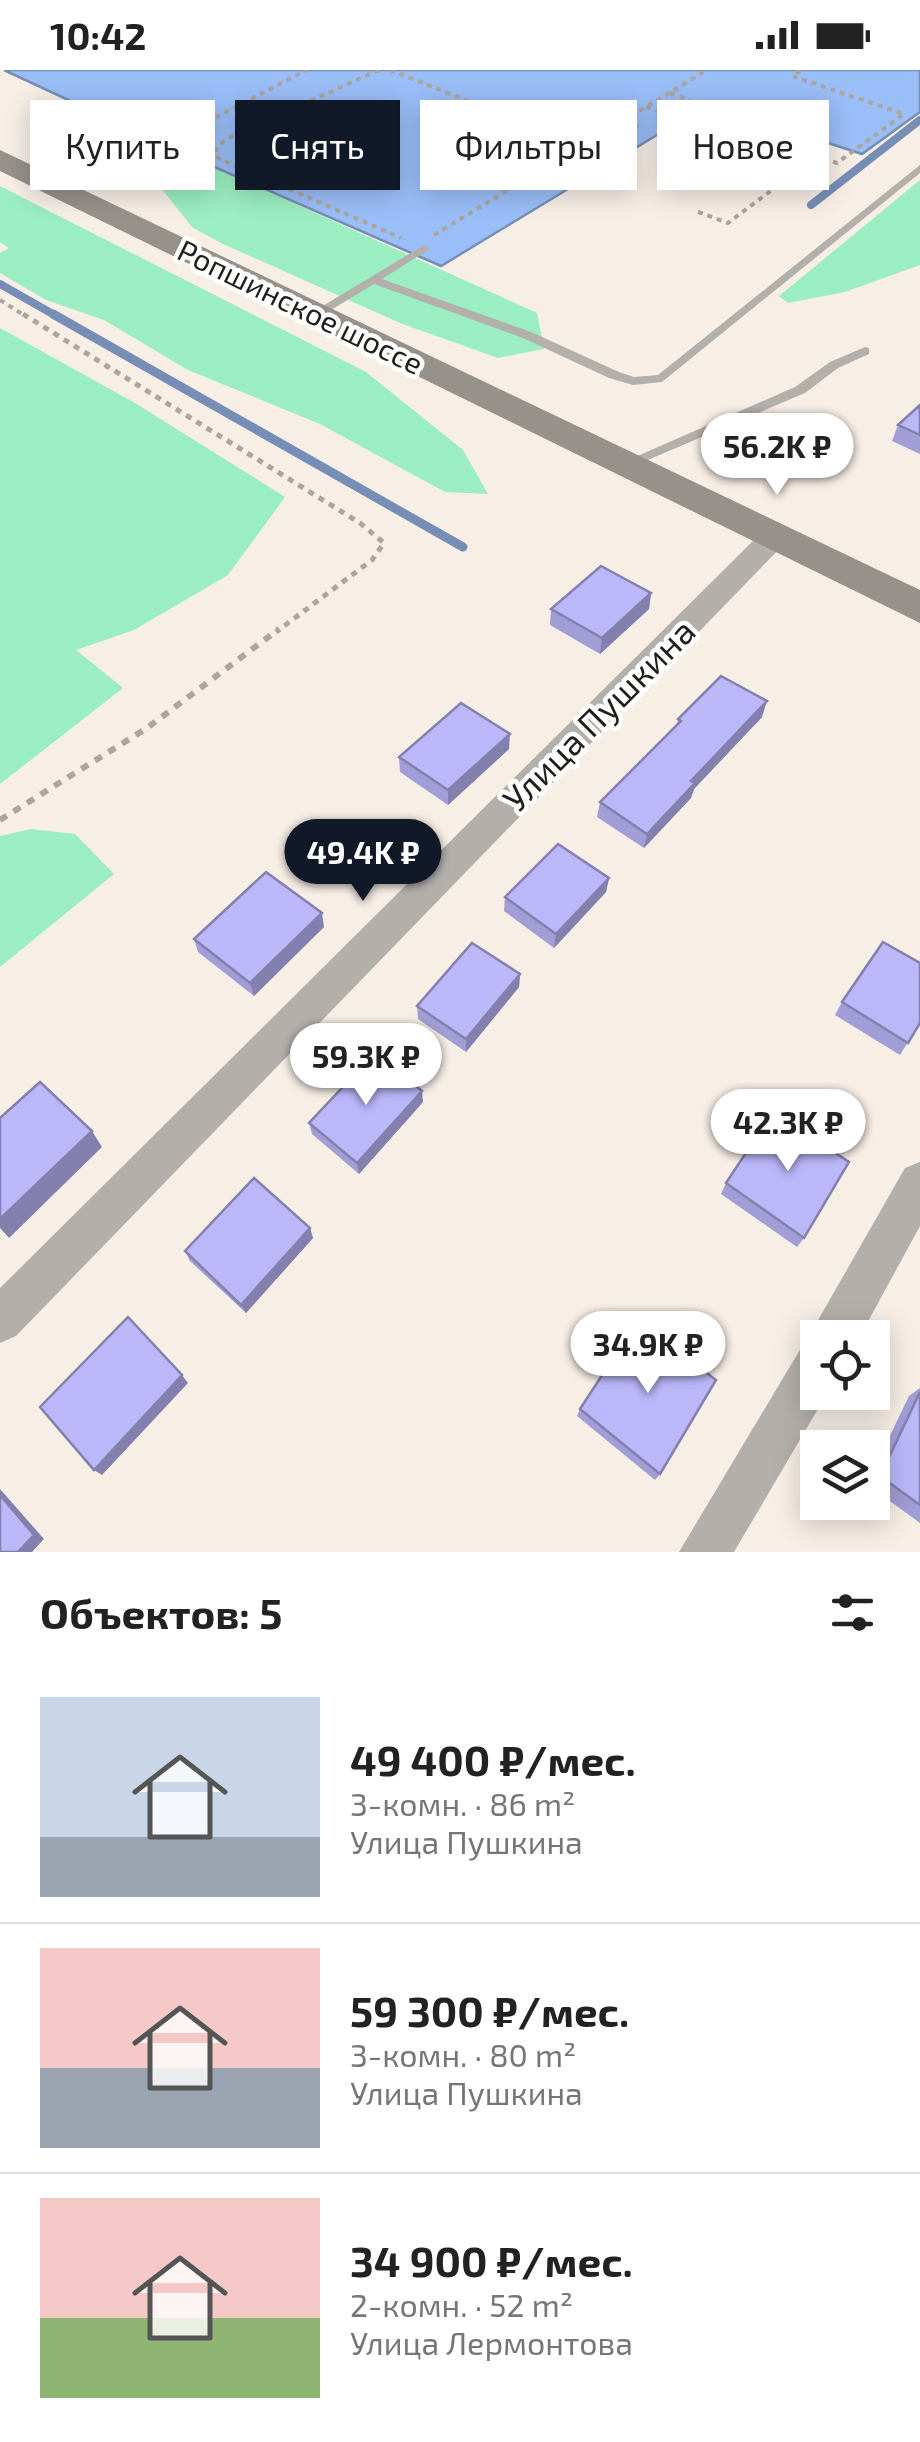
<!DOCTYPE html>
<html lang="ru">
<meta charset="utf-8">
<style>
body{margin:0;font-family:"Exo 2",sans-serif;background:#f2f2f2;color:#222;height:100vh;display:flex;flex-direction:column;font-size:38px;white-space:nowrap}
*{box-sizing:border-box;margin:0}
p{font-size:32px;color:#767676}
.icon{flex:none;width:55px;height:55px;fill:none;stroke:currentColor;stroke-width:2;stroke-linecap:round;stroke-linejoin:round}
.map{position:relative;height:1482px;overflow:hidden}
.sheet{display:flex;flex-direction:column;background:#fff;flex:1}
.sheet>*{flex:none}
.hud{position:absolute;left:30px;top:30px;width:860px;height:90px;display:flex;gap:20px}
.fabs{position:absolute;left:800px;top:1250px;display:grid;gap:20px}
.fabs a{display:grid;place-items:center;width:90px;height:90px;border-radius:0px;background:#fff;box-shadow:0 5px 25px #0003;font-size:50px}
.price{position:absolute;translate:-50% -85px;padding:0 22px;border-radius:35px;background:#fff;color:#222;font-size:32px;line-height:65px;filter:drop-shadow(0 2px 5px #0008)}
.price::after{content:'';position:absolute;left:50%;top:60px;width:30px;height:22px;margin-left:-15px;background:inherit;clip-path:polygon(0 0,100% 0,50% 100%)}
.price.active{background:#111827;color:#fff}
ul{padding:0;list-style:none}
li{display:flex;align-items:center;gap:30px;height:250px;padding:0 40px}
li+li{border-top:2px solid #e0e0e0}
li span{display:grid;place-items:center;flex:none;width:280px;height:200px;border-radius:0px;color:#555}
li>.icon{margin-inline-start:auto}
span .icon{width:120px;height:120px;fill:#fffc;stroke-width:1}
li b{font-size:42px}
h2{display:flex;justify-content:space-between;align-items:center;height:120px;padding:0 40px;font-size:42px}
.pill{padding:0 35px;border-radius:0px;background:#fff;box-shadow:0 5px 25px #0003;font-size:35px;line-height:90px}
.pill.active{background:#111827;color:#fff}
.status{display:flex;justify-content:space-between;align-items:center;height:70px;padding:0 50px;background:#fff;direction:ltr}
.status svg{height:28px;fill:currentColor}
.map>svg:first-child{display:block}
.green{fill:#9beec1}
.water{fill:#9abef8;stroke:#768eb6;stroke-width:2.5}
.lines{fill:none;stroke-linecap:round;stroke-linejoin:round}
.stream-far1{stroke:#768eb6;stroke-width:8}
.stream{stroke:#768eb6;stroke-width:9}
.path-far2{stroke:#aca59f;stroke-width:4;stroke-dasharray:5 5;stroke-linecap:butt}
.path-far1{stroke:#aca59f;stroke-width:5;stroke-dasharray:6 6;stroke-linecap:butt}
.path{stroke:#aca59f;stroke-width:6;stroke-dasharray:8 8;stroke-linecap:butt}
.lane{fill:#b3b0ac;fill-rule:evenodd}
.street{fill:#b3b0ac;fill-rule:evenodd}
.secondary{fill:#96918b;fill-rule:evenodd}
.wall{fill:#a19dd6}
.shaded-wall{fill:#8380ae}
.building{fill:#bbb7f9;stroke:#8380ae;stroke-width:2.5}
.labels{text-anchor:middle;dominant-baseline:central;stroke-width:9;stroke-linejoin:round;paint-order:stroke}
.far-street-label{font-size:30px;fill:#211e1b;stroke:#fff}
.street-label{font-size:35px;fill:#211e1b;stroke:#fff}
</style>
<div class="status"><b>10:42</b><svg viewBox="0 0 49 12"><path d="M0 12V9h3v3zM5 12V6h3v6zM10 12V3h3v9zM15 12V0h3v12zM26 1h20v11H26zM47 4h2v5h-2z"/></svg></div>
<div class="map">
<svg width="920" height="1482" viewBox="0 0 920 1482">
<rect width="100%" height="100%" fill="#f7eee6"/>
<!-- green -->
<path class="green" d="M720 70 766 86 778 78 807 88 769 115 694 88Z
M178 81 537 243 544 279 498 288 400 253 223 174 193 158 160 117V87Z
M920 110V195L845 222 788 233 779 226Z
M0 116 366 302 463 380 488 424 445 422 320 354 188 300 104 250 46 230 0 203V183L9 178 0 172Z
M0 258 135 333 285 427 228 505 134 560 76 580 123 618 0 714Z
M31 759 75 764 114 804 0 897V766Z"/>
<!-- water -->
<path class="water" d="M4 0H920V42L862 84 708 34 441 196 178 81Z"/>
<g class="lines">
<!-- stream-far1 -->
<path class="stream-far1" d="M811 135 920 50
M0 214 58 247"/>
<!-- stream -->
<path class="stream" d="M53 244 463 477"/>
<!-- path-far2 -->
<path class="path-far2" d="M379 0 226 69 216 79V87L401 168
M390 0 582 76
M796 1 801 3 795 7 904 44 837 93 817 86
M670 23 690 30
M646 37 665 44
M624 52 642 58
M603 64 621 71
M100 107 307 0
M698 142 728 153 817 86 779 73
M434 165 707 0
M0 230 27 247"/>
<!-- path-far1 -->
<path class="path-far1" d="M23 244 360 453 384 473 372 490 276 562"/>
<!-- path -->
<path class="path" d="M0 750 147 658 279 559"/>
<!-- lane -->
<path class="lane" d="M920 95V103L662 312 633 315 609 308 523 268 374 214 321 246 311 243 424 175 430 178 428 180 382 209 531 262 619 302 634 307 658 305Z
M865 277 869 278V284L838 298 805 323 629 398 624 399 617 395 795 317 830 292Z"/>
<!-- street -->
<path class="street" d="M775 456 785 459 790 466 785 473 16 1266 0 1273V1218L765 459Z
M920 1092V1156L859 1268H818V1322H828L734 1482H679L801 1278 812 1274 810 1268 817 1252 905 1098Z"/>
<!-- secondary -->
<path class="secondary" d="M0 80 920 520V553L0 101Z"/>
</g>
<!-- wall -->
<path class="wall" d="M920 335V384L892 371 898 355Z
M651 523 649 539 600 584 550 555 551 539Z
M762 647 694 719 691 728 644 778 597 747 600 732 677 655 678 649Z
M509 679 448 735 400 702 399 687Z
M609 808 606 822 554 878 504 841 505 827Z
M324 857 254 926 198 882 194 869Z
M520 904 519 917 466 982 418 949 417 936Z
M842 932 920 953 900 985 835 945Z
M423 1032 359 1104 312 1064 309 1053Z
M726 1113 804 1168 797 1177 721 1124Z
M310 1158 313 1168 246 1243 190 1191 185 1181Z
M920 1318V1453L872 1418V1403L909 1326Z
M580 1339 660 1404 655 1410 577 1346Z"/>
<!-- shaded-wall -->
<path class="shaded-wall" d="M651 523 649 539 600 584 602 568Z
M767 631 762 647 694 719 691 728 644 778 647 764 691 711Z
M510 664 509 679 448 735V720Z
M609 808 606 822 554 878 556 864Z
M322 843 324 857 254 926 250 913Z
M520 904 519 917 466 982V969Z
M422 1021 423 1032 359 1104 357 1093Z
M92 1061 102 1077 9 1168 0 1158V1149Z
M310 1158 313 1168 246 1243 241 1235Z
M182 1305 188 1313 102 1405 94 1400Z
M0 1419 44 1469 32 1482H18L0 1425Z"/>
<!-- building -->
<path class="building" d="M920 335V365L898 355Z
M601 496 651 523 602 568 551 539Z
M721 606 767 631 691 711 695 713 647 764 600 732 681 651 678 649Z
M461 633 510 664 448 720 399 687Z
M558 774 609 808 556 864 505 827Z
M266 802 322 843 250 913 194 869Z
M883 872 920 893V953L908 973 842 932Z
M472 873 520 904 466 969 417 936Z
M375 983 422 1021 357 1093 309 1053Z
M40 1012 92 1061 0 1149V1048Z
M773 1042 849 1092 804 1168 726 1113Z
M254 1108 310 1158 241 1235 185 1181Z
M128 1247 182 1305 94 1400 40 1337Z
M638 1250 716 1310 660 1404 580 1339Z
M920 1322V1435L880 1406Z
M0 1425 34 1465 18 1482H0Z"/>
<g class="labels">
<!-- far-street labels -->
<g class="far-street-label">
<text transform="translate(301 236) rotate(26)">Ропшинское шоссе</text>
</g>
<!-- street labels -->
<g class="street-label">
<text transform="translate(598 644) rotate(-45)">Улица Пушкина</text>
</g>
</g>
</svg>
<div class="fabs">
<a><svg class="icon" aria-label="locate" viewBox="0 0 24 24"><circle cx="12" cy="12" r="6"/><path d="M12 2v4M12 18v4M2 12h4M18 12h4"/></svg></a>
<a><svg class="icon" aria-label="layers" viewBox="0 0 24 24"><path d="M12 4l9 5-9 5-9-5zM3 14l9 5 9-5"/></svg></a>
</div>
<b class="price" style="left:777px;top:428px">56.2K ₽</b>
<b class="price active" style="left:363px;top:834px">49.4K ₽</b>
<b class="price" style="left:366px;top:1038px">59.3K ₽</b>
<b class="price" style="left:788px;top:1104px">42.3K ₽</b>
<b class="price" style="left:648px;top:1326px">34.9K ₽</b>
<div class="hud">
<a class="pill">Купить</a>
<a class="pill active">Снять</a>
<a class="pill">Фильтры</a>
<a class="pill">Новое</a>
</div>
</div>
<section class="sheet">
<h2>Объектов: 5<svg class="icon" aria-label="filters" viewBox="0 0 24 24"><path d="M4 7h16M4 17h16"/><circle cx="9" cy="7" r="2"/><circle cx="15" cy="17" r="2"/></svg></h2>
<ul>
<li><span style="background:linear-gradient(#c9d6e8 70%,#9aa5b1 0)"><svg class="icon" aria-label="home" viewBox="0 0 24 24"><path d="M3 11l9-7 9 7M6 9v11h12V9"/></svg></span><div><b>49 400 ₽/мес.</b><p>3-комн. · 86 m²</p><p>Улица Пушкина</p></div></li>
<li><span style="background:linear-gradient(#f6c9c9 60%,#9aa5b1 0)"><svg class="icon" aria-label="home" viewBox="0 0 24 24"><path d="M3 11l9-7 9 7M6 9v11h12V9"/></svg></span><div><b>59 300 ₽/мес.</b><p>3-комн. · 80 m²</p><p>Улица Пушкина</p></div></li>
<li><span style="background:linear-gradient(#f6c9c9 60%,#8fb573 0)"><svg class="icon" aria-label="home" viewBox="0 0 24 24"><path d="M3 11l9-7 9 7M6 9v11h12V9"/></svg></span><div><b>34 900 ₽/мес.</b><p>2-комн. · 52 m²</p><p>Улица Лермонтова</p></div></li>
</ul>
</section>
